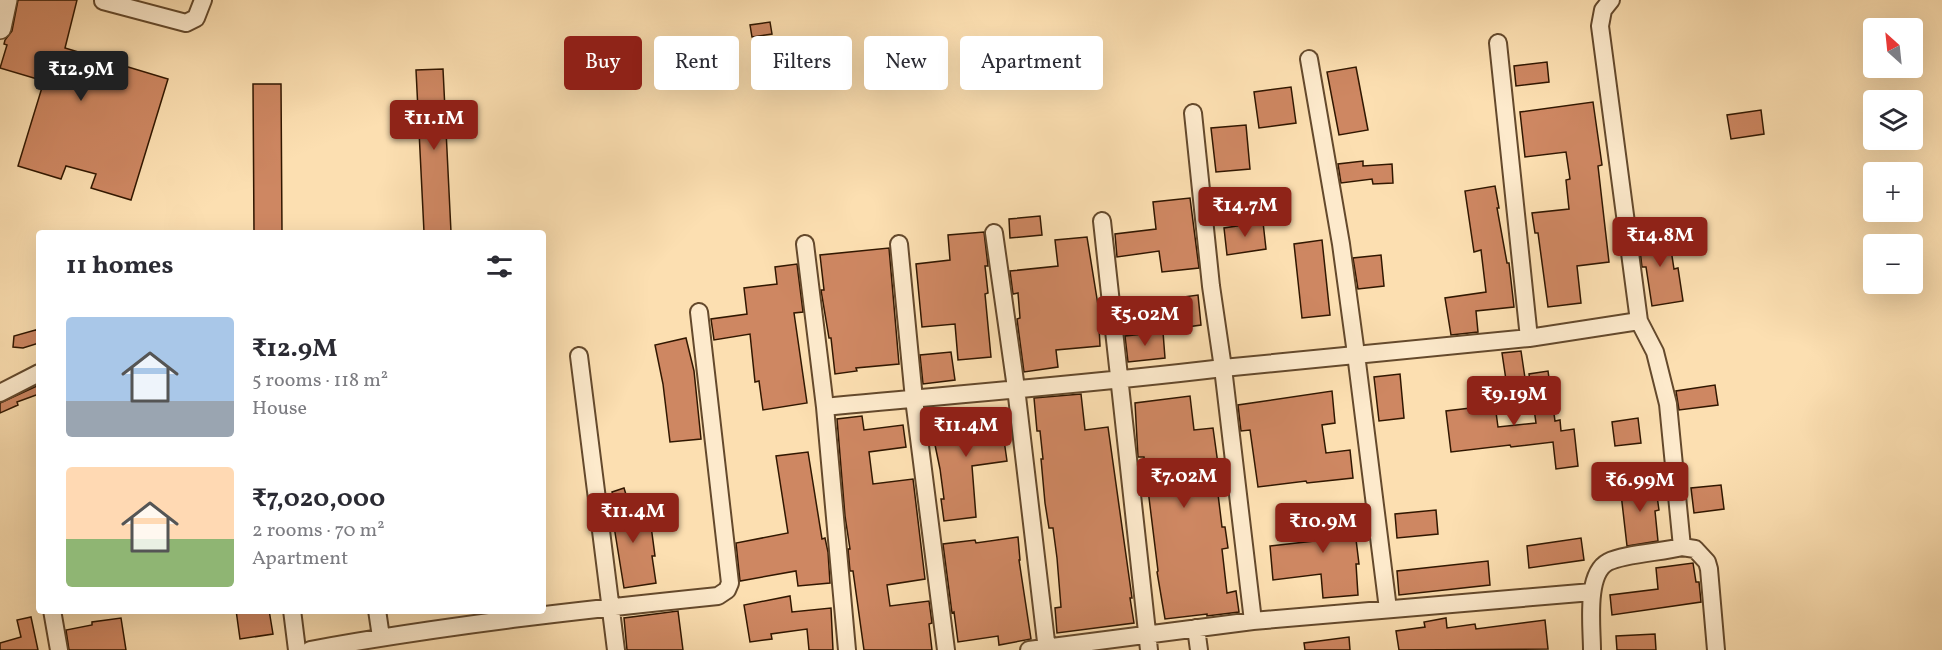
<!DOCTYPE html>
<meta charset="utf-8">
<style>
body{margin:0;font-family:Vollkorn,serif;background:#f2f2f3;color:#2b2b33;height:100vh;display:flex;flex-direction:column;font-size:22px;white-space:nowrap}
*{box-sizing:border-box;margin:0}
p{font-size:20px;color:#7c7c81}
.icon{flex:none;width:33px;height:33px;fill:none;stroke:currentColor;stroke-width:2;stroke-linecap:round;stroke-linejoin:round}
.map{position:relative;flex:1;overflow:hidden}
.details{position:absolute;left:36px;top:230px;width:510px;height:384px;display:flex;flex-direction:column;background:#fff;border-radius:6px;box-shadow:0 6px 24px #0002}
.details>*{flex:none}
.banner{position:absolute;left:564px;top:36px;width:570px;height:54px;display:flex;gap:12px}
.needle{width:39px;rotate:333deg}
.buttons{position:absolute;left:1863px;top:18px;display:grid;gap:12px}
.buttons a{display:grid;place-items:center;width:60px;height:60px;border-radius:6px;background:#fff;box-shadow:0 6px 24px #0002;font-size:30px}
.price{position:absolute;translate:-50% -51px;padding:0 14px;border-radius:6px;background:#8f2418;color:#fff;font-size:20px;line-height:39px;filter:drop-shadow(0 2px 3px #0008)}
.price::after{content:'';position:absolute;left:50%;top:36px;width:18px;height:14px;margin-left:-9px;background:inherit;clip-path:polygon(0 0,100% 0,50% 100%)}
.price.on{background:#222;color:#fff}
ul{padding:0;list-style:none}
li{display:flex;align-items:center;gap:18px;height:150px;padding:0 30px}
li span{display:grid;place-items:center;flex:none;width:168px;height:120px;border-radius:6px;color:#555}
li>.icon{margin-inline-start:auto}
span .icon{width:72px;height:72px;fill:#fffc;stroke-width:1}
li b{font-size:26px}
h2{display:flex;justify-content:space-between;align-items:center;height:72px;padding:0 30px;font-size:26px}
.pill{padding:0 21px;border-radius:6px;background:#fff;box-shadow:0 6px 24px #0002;font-size:21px;line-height:54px}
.pill.on{background:#8f2418;color:#fff}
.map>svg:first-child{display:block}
.building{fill:#ce8762;stroke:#311700;stroke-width:1.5}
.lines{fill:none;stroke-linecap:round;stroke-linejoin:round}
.minor-casing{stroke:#64492c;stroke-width:20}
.tertiary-casing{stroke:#64492c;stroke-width:24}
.minor{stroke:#fdeacc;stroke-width:16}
.tertiary{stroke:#fdeacc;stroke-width:21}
</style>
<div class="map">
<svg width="1942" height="650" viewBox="0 0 1942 650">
<rect width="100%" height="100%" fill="#fcdfb1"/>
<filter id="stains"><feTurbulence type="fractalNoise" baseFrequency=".00333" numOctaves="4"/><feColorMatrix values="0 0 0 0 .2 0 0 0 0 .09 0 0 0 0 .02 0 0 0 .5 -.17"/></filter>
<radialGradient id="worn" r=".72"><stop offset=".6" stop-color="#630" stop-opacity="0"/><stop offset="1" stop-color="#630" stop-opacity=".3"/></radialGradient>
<!-- building -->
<path class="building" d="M18 0H77L65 48 168 79 131 200 91 188 96 174 66 166 61 179 18 166 44 81 0 68 7 45 4 44 5 40 12 31Z
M770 22 772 34 752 37 750 25Z
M1547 62 1549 82 1516 86 1514 66Z
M1356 67 1368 130 1339 135 1327 72Z
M443 69 451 232H424L416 70Z
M253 84H281L282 232H254Z
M1291 87 1296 123 1259 128 1254 92Z
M1593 102 1602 165 1598 166 1609 262 1577 266 1581 303 1548 307 1538 233H1535L1532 213 1569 209 1566 180 1570 179 1566 152 1525 157 1520 112Z
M1761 110 1764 134 1731 139 1727 115Z
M1246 125 1250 169 1216 172 1211 128Z
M1363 161V166L1392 164 1393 183 1373 184 1372 179 1341 183 1338 164Z
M1495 186 1499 208H1497L1507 263H1509L1514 307 1476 311 1478 332 1451 335 1445 298 1486 292 1481 250 1474 252 1465 191Z
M1190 198 1199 268 1162 272 1159 251 1117 257 1115 234 1156 229 1153 202Z
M1040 216 1042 235 1010 238 1009 219Z
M1263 222 1266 249 1227 255 1224 228Z
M1668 230 1674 269 1678 268 1683 301 1652 306 1646 267H1642L1638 234Z
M984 232 988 266H985L988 293 985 294 991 357 958 360 955 324 922 327 916 264 950 260 948 235Z
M1087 237 1098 305 1100 346 1056 350 1058 367 1024 372 1017 319 1020 318 1018 293 1013 294 1010 271 1058 266 1055 240Z
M1322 240 1330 315 1302 318 1294 244Z
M889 248 899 364 856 368 857 371 835 374 831 338H829L821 290H824L820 255Z
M1381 255 1384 286 1358 289 1353 258Z
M797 264 803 312 794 313 807 403 763 410 759 381 755 382 750 334 714 340 711 319 747 314 744 288 777 284 775 267Z
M1198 295 1201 325 1166 330 1162 300Z
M39 329V343L23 348 13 347 14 336Z
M1163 332 1165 358 1128 362 1125 336Z
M686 338 694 371 701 439 670 442 663 384 655 345Z
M1521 351 1525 378 1506 380 1502 353Z
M951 352 955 380 923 384 920 355Z
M1548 371 1555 421 1560 420 1561 431 1574 429 1578 466 1556 469 1553 442 1511 447 1510 445 1451 452 1446 411 1495 405 1498 427 1536 423 1529 374Z
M1400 374 1404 418 1379 421 1374 377Z
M39 385V394L17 402 18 405 0 413V403Z
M1715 385 1718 405 1679 410 1676 391Z
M1332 391 1335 423 1322 425 1326 453 1350 450 1353 478 1307 483 1306 481 1258 487 1250 430 1241 431 1238 405Z
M1081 394 1085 430 1108 427 1132 598H1130L1134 623 1057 633 1055 608 1061 607 1057 558 1053 528H1049L1045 503 1041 459H1043L1040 431H1037L1034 398Z
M1190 396 1194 430 1213 428 1222 493 1218 494 1222 527H1225L1228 548 1222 549 1227 593 1236 591 1239 612 1207 616V614L1165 619 1157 572 1158 571 1144 457H1138L1135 403Z
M1000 412 1007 461 972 466 976 517 944 521 941 499H944L940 469 930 421Z
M862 416 864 430 903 425 906 447 869 452 873 484 913 479 925 579 887 585 890 606 929 601 932 623 929 624 932 650H864L853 571H850L848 549H850L845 516 837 419Z
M1638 418 1641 443 1615 446 1612 422Z
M808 452 822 539 825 538 828 552 830 583 798 586 796 571 740 581 736 543 788 533 776 456Z
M1655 482 1659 510 1655 511 1658 541 1627 546 1620 485Z
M1721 485 1724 509 1694 513 1691 488Z
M624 488 631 511 643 509 647 527 651 526 655 556H652L656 583 624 588 612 514 619 513 612 492Z
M1355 509 1357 531H1355L1359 564H1356L1358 595 1323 598 1321 574 1273 580 1270 546 1314 541 1311 513Z
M1436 510 1438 534 1397 538 1395 514Z
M1018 537 1020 560H1019L1031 639 999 645 998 636 958 642 954 612 952 613 943 544 975 540 976 543Z
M1581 538 1584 560 1529 568 1527 546Z
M1488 561 1490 585 1399 595 1397 571Z
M1693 563 1696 582H1699L1701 602 1612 615 1610 595 1658 589 1656 568Z
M790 596 792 612 831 608 833 650H809L807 629 771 634 772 639 750 642 744 605Z
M236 610H269L273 634 240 639Z
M678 611 683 650H627L624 618Z
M31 617 38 650H0V643L21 637 17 620Z
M121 618 126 650H69L66 630 92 625V622Z
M1446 618 1447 628 1475 624 1476 629 1545 620 1548 649 1399 650 1396 631 1425 627 1424 622Z
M1655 634 1656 650H1617L1616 636Z
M1349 637 1350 650H1305L1304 643Z"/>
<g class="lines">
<defs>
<path id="minor" d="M103 1 186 23 196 18 203 0
M1309 59 1341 244 1356 354 1388 609
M1102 221 1149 650
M994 233 1016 388 1047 650
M805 244 825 407 847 650
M899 244 914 399 946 650
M1529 338 1639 321 1600 26 1603 10 1611 0
M579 356 616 650
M0 393 39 373
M825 407C958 394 1091 384 1223 368L1211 286 1193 113
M1682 547 1695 549 1707 562 1709 569 1716 650
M52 610 59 650
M292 610 297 650
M377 610 381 637
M1253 621 1223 368 1529 338 1498 43
M1196 628 1199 650
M310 650C445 625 582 610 718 596L727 590 730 583 699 312
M1029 650 1253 621 1592 592
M1592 650C1592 627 1585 574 1608 562 1623 554 1663 552 1682 547L1668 404 1655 352 1639 321"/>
<path id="tertiary" d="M0 28 6 0"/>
</defs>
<!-- minor casing -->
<use href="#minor" class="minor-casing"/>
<!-- tertiary casing -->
<use href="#tertiary" class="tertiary-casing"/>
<!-- minor -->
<use href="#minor" class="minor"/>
<!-- tertiary -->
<use href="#tertiary" class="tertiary"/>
</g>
<rect width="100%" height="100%" filter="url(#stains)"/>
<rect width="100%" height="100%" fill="url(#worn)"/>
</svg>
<div class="buttons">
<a><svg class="needle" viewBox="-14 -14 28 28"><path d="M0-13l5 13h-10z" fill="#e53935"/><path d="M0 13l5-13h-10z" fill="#7c7c81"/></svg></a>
<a><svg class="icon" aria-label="layers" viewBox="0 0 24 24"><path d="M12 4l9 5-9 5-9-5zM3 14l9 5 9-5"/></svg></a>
<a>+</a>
<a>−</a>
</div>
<b class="price on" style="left:81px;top:102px">₹12.9M</b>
<b class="price" style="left:434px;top:151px">₹11.1M</b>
<b class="price" style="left:1245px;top:238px">₹14.7M</b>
<b class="price" style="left:1660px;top:268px">₹14.8M</b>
<b class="price" style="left:1145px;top:347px">₹5.02M</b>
<b class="price" style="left:1514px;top:427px">₹9.19M</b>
<b class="price" style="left:966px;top:458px">₹11.4M</b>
<b class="price" style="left:1184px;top:509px">₹7.02M</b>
<b class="price" style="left:1640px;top:513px">₹6.99M</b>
<b class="price" style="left:633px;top:544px">₹11.4M</b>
<b class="price" style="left:1323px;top:554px">₹10.9M</b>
<div class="banner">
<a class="pill on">Buy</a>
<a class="pill">Rent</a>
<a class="pill">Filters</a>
<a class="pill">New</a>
<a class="pill">Apartment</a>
</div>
<section class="details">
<h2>11 homes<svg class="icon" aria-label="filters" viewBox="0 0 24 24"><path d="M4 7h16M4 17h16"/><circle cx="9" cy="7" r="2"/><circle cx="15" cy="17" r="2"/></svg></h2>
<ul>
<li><span style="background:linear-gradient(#a9c7e8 70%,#9aa5b1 0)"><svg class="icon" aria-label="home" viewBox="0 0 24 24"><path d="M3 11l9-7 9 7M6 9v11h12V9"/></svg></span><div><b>₹12.9M</b><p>5 rooms · 118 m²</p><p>House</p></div></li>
<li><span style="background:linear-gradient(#ffd9b3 60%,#8fb573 0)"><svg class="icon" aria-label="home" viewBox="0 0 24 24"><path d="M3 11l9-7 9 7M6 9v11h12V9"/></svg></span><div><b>₹7,020,000</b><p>2 rooms · 70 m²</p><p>Apartment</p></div></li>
</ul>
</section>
</div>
